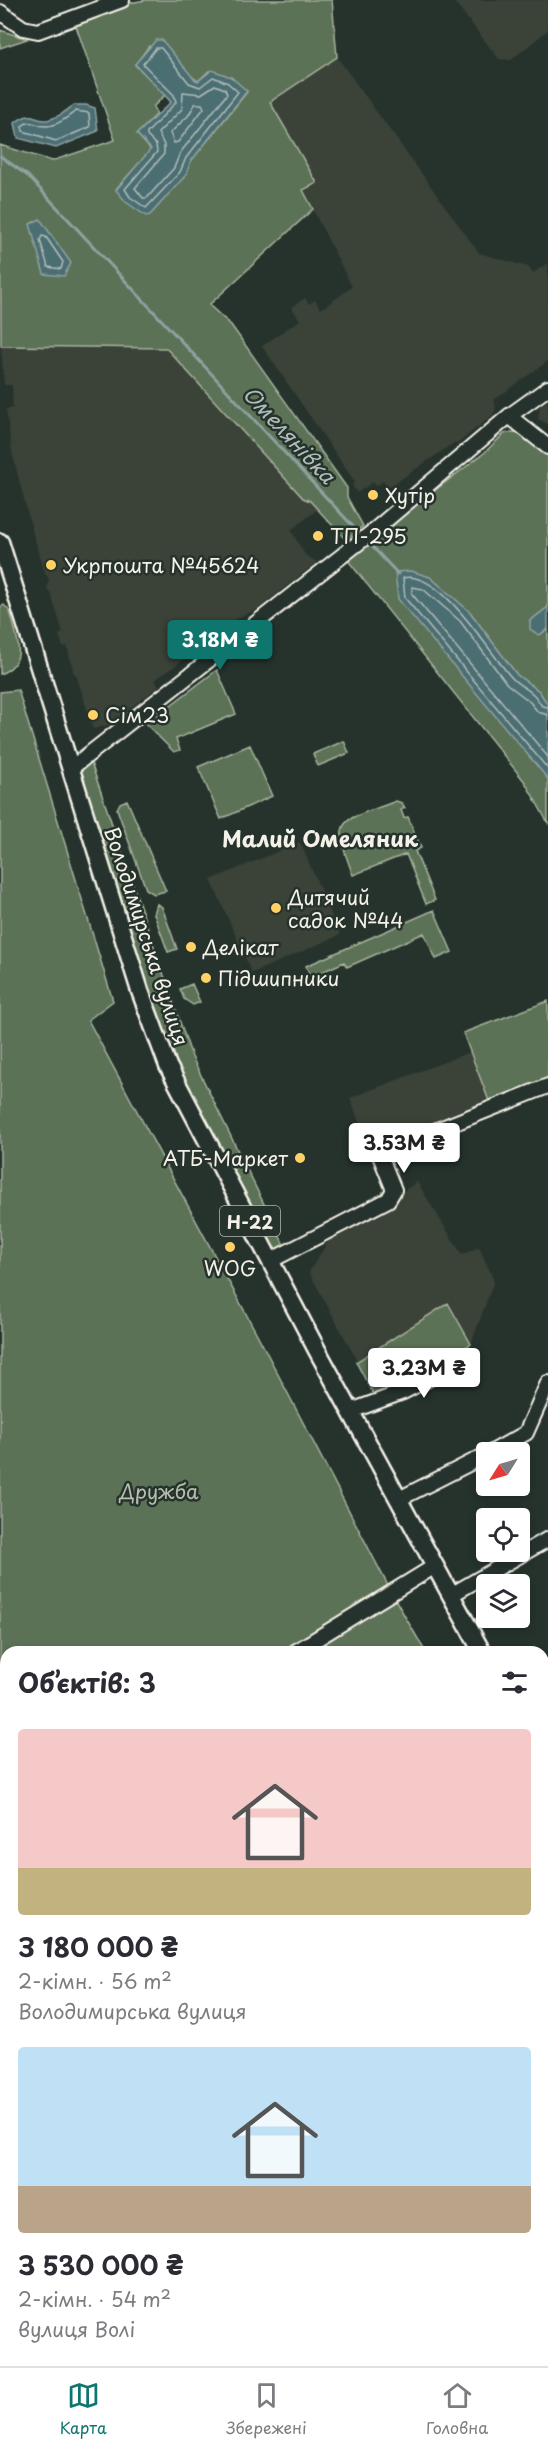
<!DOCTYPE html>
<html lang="uk">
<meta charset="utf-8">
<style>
body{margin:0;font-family:"Playpen Sans",sans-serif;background:#f7f7f7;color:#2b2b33;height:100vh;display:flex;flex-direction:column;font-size:22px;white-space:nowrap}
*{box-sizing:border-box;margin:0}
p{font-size:20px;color:#7c7c81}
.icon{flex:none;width:33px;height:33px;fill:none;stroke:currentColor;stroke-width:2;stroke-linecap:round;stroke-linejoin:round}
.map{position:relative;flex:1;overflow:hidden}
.drawer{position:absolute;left:0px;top:1646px;width:549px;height:722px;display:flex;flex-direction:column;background:#fff;border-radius:18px 18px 0 0;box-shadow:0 3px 9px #0003}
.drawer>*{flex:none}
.needle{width:39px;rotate:233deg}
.fabs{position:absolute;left:476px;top:1442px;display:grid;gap:12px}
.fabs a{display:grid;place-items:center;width:54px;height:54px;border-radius:6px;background:#fff;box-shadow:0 3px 9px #0003;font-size:30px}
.price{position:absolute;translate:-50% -51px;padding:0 14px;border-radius:6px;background:#fff;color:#222;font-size:20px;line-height:39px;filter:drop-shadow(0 2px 3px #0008)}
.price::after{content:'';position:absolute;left:50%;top:36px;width:18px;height:14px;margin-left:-9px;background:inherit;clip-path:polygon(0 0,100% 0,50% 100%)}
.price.on{background:#0f766e;color:#fff}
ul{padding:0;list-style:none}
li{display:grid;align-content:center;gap:12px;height:318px;padding:0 18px}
li span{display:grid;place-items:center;height:186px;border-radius:6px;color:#555}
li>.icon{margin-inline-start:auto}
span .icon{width:108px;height:108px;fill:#fffc;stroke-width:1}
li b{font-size:26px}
h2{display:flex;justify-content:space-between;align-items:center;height:72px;padding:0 18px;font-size:26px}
.tab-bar{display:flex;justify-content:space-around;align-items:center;height:84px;border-top:2px solid #e1e1e2;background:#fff;font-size:16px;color:#7c7c81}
.tab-bar a{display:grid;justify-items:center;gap:3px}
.tab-bar .on{color:#0f766e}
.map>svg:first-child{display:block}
.built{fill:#3b4339}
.green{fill:#5b7256;stroke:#a8b29f;stroke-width:1.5;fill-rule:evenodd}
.water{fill:#4c6e73;stroke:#8fa2a2;stroke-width:1.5}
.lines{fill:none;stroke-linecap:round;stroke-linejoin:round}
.shore{stroke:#b1bdb9;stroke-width:1.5}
.stream{stroke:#8fa2a2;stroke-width:3}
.minor-casing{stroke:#f4f1e8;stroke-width:18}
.major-casing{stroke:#f4f1e8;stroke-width:21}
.minor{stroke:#26332d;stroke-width:14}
.major{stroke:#26332d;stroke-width:16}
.poi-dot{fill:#ffd166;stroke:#26332d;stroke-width:2}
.labels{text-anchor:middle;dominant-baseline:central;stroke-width:5;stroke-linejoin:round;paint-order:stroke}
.shield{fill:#26332d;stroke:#b6b8b0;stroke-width:1.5}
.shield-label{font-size:18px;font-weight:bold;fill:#f4f1e8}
.poi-label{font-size:20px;fill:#f4f1e8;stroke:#26332d;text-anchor:start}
.street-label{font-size:20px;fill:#f4f1e8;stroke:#26332d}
.park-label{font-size:20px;fill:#b7beae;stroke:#26332d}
.water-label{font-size:21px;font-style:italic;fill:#b1bdb9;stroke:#26332d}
.quarter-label{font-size:22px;font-weight:bold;fill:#f4f1e8;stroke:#26332d}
</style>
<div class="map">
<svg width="548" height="2366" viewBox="0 0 548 2366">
<rect width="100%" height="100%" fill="#26332d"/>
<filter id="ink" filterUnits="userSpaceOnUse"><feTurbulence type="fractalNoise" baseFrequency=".0167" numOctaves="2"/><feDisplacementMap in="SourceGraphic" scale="12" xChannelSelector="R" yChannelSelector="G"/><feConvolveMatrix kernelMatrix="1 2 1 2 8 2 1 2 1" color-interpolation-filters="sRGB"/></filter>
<g filter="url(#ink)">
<!-- built -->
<path class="built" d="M453 0H548V30L511 60 499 59Z
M337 57 479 253 528 267 533 273 548 263V361L494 400 496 408 493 415 457 444 455 442 388 488 383 481 376 486 373 482 357 493 352 485 355 482 262 346 300 320 291 307 305 298 309 304 315 300 321 309 352 287 303 190 317 183 270 102Z
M1 346 166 348 303 498 310 501 318 509 291 530 305 555 317 562 259 608 234 620 233 627 196 657 190 655 155 680 159 686 116 719 108 721 109 725 93 729 76 674H74L67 646 63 647 59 635 63 633 51 594 47 588 49 579 46 575 32 530 12 452 6 409 13 408 12 385H4Z
M548 401V424L538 419 540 406Z
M300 842 340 935 252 973 211 880Z
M470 1052 489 1101 370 1150 350 1098Z
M417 1182 462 1255 479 1247 494 1281 471 1344 448 1303 357 1360 309 1272 329 1240 392 1208 405 1190Z
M6 1806V2201L0 2206V1809Z"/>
<!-- green -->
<path class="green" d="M146 0H332L337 57 270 102 317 183 303 190 313 209 209 305 231 325 347 488V497L363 526 346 540 310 501 303 498 166 348 1 346 0 145 52 161 115 140 74 20 129 3ZM149 46 198 81 209 71 247 92 191 161 186 175 177 184 117 188 151 150 137 134 157 114 153 107 166 94 135 65Z
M0 30 27 39 0 48Z
M513 432 524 435 548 454V607L530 621 539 635 548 629V705L539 691 517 675 470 612 542 771 548 779V823L525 782 346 558 484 453 504 434Z
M4 605C11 610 12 618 14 626 20 647 24 664 0 674V607Z
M217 670 236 714 176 739 180 750 174 752 146 724Z
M18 690 113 1001 88 1020 258 1336 396 1601 425 1651 6 1652V1798L0 1800V692Z
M344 741 349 753 318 766 313 754Z
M250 745 272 796 221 819 198 767Z
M90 760 192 1057 284 1245 272 1252 174 1063 140 970 79 773Z
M127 800 166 891 154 894 146 889 117 809 120 803Z
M396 801 402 803 405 808 401 810 404 818 408 817 421 848 415 851 435 900 426 904 406 854 353 875C329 814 343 822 396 801Z
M157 904 162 907 177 949 168 952 154 914Z
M434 910 452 952 436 959 424 933 347 967 344 962 311 977 306 966Z
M192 984 200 1002 193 1005 184 999 180 989Z
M548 1001V1078L489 1101 463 1033Z
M448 1303 471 1344 375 1397 356 1362Z
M543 1851 548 1858V2095L543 2099Z
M548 2115V2366H304L300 2361H543V2119Z
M6 2201V2361H68L72 2366H0V2206Z
M118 2361H220L214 2366H121Z"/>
<!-- water -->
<path class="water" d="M156 40H162L194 79 198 81 212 70 231 77 247 91 191 161 186 175 150 215 146 216 126 202 116 190 151 149 137 134 171 102 135 64Z
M74 105H86L95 108 98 131 56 148 18 138 15 123C32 109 32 121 47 120 58 118 66 111 74 105Z
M40 219 71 263 64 276 44 274 30 224Z
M411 571 430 577 470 612 517 675 539 691 548 705V779L398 599 395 572Z
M548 607V629L539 635 530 629V621Z"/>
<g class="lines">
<!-- shore -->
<path class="shore" d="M156 48H161L189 83 200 87 213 77 228 83 238 92 186 158 180 172 146 208 130 197 125 189 157 152 156 145 147 136V133L176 102 174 95 143 64Z
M215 85 225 89 227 94 180 153 174 168 147 198H143L135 188 164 154V145L158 133 182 109 183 92 201 94Z
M195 104H202L204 108 178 142 174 143 170 133 188 116Z
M76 111 89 113 90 127 56 141 23 131 22 126C31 118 35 126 45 126 57 127 67 117 76 111Z
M42 236 46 237 63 262 61 269 48 267 40 240Z
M548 707 542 706C539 702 537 698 534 695 527 688 518 685 512 678 489 653 441 569 403 578L405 598 548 769
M548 715 538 712 529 701 507 684 460 621 423 589 412 587V594L548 757"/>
<!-- stream -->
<path class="stream" d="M0 156 28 176 361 535
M368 542 398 574"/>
<defs>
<path id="minor" d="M0 12 23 28 38 31 122 0
M509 416 548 447
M70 769 371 533 509 416 548 388
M270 1261 388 1200 394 1190 379 1153 548 1086
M351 1411 403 1392 464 1360
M492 1452 526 1433 548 1383
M399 1499 486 1455
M451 1595 548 1539
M295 1652 435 1566
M543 2113 548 2109
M238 2366 244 2361"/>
<path id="major" d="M0 542 140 991 168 1066 317 1350 482 1652
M543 1763 548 1772"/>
</defs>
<!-- minor casing -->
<use href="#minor" class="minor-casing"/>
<!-- major casing -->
<use href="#major" class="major-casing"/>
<!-- minor -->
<use href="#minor" class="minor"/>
<!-- major -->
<use href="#major" class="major"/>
</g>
</g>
<!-- markers -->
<g class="poi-dot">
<circle cx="373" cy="495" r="6"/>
<circle cx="318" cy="536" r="6"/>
<circle cx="51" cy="565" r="6"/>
<circle cx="93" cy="715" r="6"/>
<circle cx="276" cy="908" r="6"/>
<circle cx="191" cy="947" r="6"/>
<circle cx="206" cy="978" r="6"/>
<circle cx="300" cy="1158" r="6"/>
<circle cx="230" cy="1247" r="6"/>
</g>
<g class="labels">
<!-- shield labels -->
<rect class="shield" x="220" y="1206" width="60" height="30" rx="4.5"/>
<g class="shield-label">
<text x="250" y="1221">Н-22</text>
</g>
<!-- poi labels -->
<g class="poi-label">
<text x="385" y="495">Хутір</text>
<text x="330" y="536">ТП-295</text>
<text x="63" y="565">Укрпошта №45624</text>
<text x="105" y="715">Сім23</text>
<text x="288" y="897">Дитячий<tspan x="288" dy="23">садок №44</tspan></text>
<text x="203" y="947">Делікат</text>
<text x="218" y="978">Підшипники</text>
<text x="288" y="1158" text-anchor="end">АТБ-Маркет</text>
<text x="230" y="1268" text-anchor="middle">WOG</text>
</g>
<!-- street labels -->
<g class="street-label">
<text transform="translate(147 936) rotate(72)">Володимирська вулиця</text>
</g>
<!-- park labels -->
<g class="park-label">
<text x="159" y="1491">Дружба</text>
</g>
<!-- water labels -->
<g class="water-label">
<text transform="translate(290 434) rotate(47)">Омелянівка</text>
</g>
<!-- quarter labels -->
<g class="quarter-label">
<text x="320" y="837">Малий Омеляник</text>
</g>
</g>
</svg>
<div class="fabs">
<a><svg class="needle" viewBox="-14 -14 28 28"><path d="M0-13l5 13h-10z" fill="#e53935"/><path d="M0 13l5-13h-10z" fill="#7c7c81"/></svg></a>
<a><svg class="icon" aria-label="locate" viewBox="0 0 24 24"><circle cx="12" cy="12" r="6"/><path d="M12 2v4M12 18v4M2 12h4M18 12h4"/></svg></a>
<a><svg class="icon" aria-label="layers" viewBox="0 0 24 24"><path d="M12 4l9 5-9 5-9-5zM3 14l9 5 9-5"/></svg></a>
</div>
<b class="price on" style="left:220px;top:671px">3.18M ₴</b>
<b class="price" style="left:404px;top:1174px">3.53M ₴</b>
<b class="price" style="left:424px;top:1399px">3.23M ₴</b>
<section class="drawer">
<h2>Об’єктів: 3<svg class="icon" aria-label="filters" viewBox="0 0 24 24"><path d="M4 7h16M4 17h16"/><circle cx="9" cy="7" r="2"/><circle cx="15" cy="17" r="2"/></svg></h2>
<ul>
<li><span style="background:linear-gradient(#f6c9c9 75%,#c2b280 0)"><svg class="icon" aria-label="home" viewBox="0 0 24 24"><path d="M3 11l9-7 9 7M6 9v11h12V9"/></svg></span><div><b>3 180 000 ₴</b><p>2-кімн. · 56 m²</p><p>Володимирська вулиця</p></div></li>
<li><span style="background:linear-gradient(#bfe0f5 75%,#b9a48a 0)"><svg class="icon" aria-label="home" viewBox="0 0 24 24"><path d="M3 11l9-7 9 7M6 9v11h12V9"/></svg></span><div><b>3 530 000 ₴</b><p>2-кімн. · 54 m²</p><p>вулиця Волі</p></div></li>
</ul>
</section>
</div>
<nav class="tab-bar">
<a class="on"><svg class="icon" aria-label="map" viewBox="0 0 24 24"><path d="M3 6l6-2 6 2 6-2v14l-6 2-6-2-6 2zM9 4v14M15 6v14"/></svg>Карта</a>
<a><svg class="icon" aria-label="saved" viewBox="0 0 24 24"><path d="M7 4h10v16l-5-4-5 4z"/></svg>Збережені</a>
<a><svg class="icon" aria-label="home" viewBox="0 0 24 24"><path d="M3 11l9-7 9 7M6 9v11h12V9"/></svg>Головна</a>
</nav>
